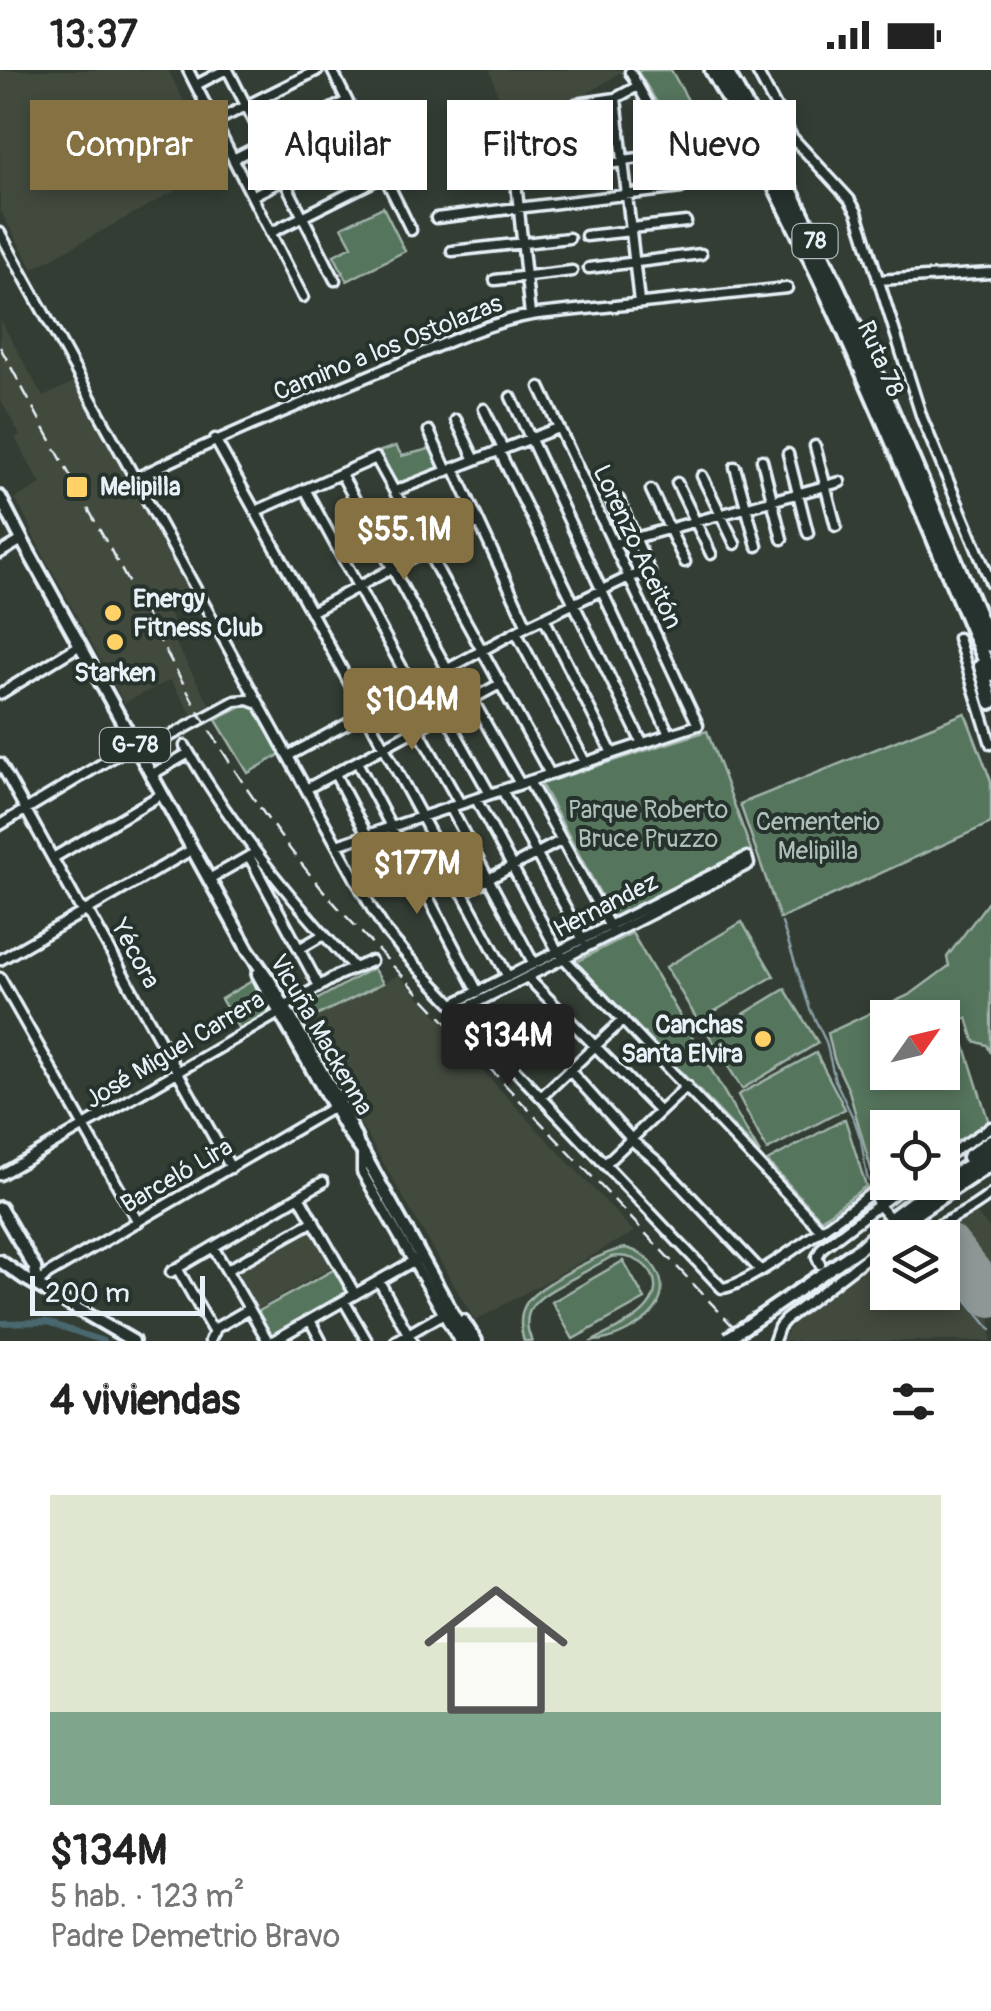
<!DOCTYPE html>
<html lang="es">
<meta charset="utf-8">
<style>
body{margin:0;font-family:Pangolin,sans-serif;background:#f2f2f2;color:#222;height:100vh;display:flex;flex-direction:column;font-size:38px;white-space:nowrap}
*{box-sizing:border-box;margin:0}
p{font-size:32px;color:#767676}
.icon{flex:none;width:55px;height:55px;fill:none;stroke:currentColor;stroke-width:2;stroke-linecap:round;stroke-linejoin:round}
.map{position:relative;height:1271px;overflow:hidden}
.sheet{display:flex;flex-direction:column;background:#fff;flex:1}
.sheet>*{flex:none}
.top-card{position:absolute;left:30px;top:30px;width:932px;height:90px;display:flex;gap:20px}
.needle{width:65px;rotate:56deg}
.controls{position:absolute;left:870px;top:930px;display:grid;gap:20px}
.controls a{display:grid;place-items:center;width:90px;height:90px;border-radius:0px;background:#fff;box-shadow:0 5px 15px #0003;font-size:50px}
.scale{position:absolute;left:30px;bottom:25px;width:175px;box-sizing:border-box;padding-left:10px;border:5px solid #e8f1f8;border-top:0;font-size:28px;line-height:35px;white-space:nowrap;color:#e8f1f8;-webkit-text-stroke:8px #26332d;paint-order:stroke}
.price{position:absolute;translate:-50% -85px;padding:0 22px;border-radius:10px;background:#857141;color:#fff;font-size:32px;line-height:65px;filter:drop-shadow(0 2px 5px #0008)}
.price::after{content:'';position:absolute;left:50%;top:60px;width:30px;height:22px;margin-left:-15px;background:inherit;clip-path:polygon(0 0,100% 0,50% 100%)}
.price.active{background:#222;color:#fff}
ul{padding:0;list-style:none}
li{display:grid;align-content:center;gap:20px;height:530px;padding:0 50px}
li+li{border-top:2px solid #e0e0e0}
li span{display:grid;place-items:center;height:310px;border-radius:0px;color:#555}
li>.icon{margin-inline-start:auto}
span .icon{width:180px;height:180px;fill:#fffc;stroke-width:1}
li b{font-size:42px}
h2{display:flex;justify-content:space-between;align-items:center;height:120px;padding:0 50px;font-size:42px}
.pill{padding:0 35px;border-radius:0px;background:#fff;box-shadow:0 5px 15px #0003;font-size:35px;line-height:90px}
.pill.active{background:#857141;color:#fff}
.status{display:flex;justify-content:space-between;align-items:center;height:70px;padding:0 50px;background:#fff;direction:ltr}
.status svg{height:28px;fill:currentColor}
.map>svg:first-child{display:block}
.built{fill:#43493d}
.green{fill:#57755d;stroke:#a0b3aa;stroke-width:2.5;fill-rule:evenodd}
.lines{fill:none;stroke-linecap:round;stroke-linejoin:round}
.stream{stroke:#899fa6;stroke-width:2.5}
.canal{stroke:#4a6870;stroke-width:6}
.runway{stroke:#8e9796;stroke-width:40}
.minor-casing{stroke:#e8f1f8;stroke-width:15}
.major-casing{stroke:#e8f1f8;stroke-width:18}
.highway-casing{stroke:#e8f1f8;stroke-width:20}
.minor{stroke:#26332d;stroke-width:8}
.major{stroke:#26332d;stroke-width:10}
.highway{stroke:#26332d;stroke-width:12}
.rail{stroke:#e8f1f8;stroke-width:2.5;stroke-dasharray:15 8;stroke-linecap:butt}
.major-bridge-casing{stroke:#e8f1f8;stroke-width:18;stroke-linecap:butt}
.major-bridge{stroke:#26332d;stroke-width:10}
.poi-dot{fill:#ffd166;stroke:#26332d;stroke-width:4}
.labels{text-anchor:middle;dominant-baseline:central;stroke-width:8;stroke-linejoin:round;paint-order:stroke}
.shield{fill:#26332d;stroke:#aeb8bb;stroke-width:2.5}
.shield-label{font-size:22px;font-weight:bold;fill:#e8f1f8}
.street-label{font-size:25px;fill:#e8f1f8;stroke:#26332d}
.poi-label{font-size:25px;font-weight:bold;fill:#e8f1f8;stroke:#26332d;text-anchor:start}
.park-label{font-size:25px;fill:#aebfba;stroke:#26332d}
</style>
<div class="status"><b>13:37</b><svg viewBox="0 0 49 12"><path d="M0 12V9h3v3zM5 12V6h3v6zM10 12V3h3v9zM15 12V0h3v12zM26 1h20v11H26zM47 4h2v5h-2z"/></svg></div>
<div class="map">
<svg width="991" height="1271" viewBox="0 0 991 1271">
<rect width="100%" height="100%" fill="#333d34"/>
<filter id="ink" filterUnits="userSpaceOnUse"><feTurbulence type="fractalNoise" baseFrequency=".01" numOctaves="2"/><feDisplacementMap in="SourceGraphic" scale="20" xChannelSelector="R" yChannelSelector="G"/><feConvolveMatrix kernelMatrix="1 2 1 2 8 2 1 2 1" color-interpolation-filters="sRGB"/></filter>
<g filter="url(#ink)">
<!-- built -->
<path class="built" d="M0 0H168L218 97 33 199 0 140Z
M490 0H624L513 72Z
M0 249 43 327 78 310 193 519 165 535 177 558 170 563 210 635 192 645 170 610 124 633 31 462 33 461 15 429 41 414 15 368 20 365 0 329Z
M399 905 450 959 446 962 634 1162 475 1251 302 953Z
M975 1141 991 1161V1271H782L791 1256 843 1210 887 1179 888 1222H942V1168L921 1167Z
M311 1157 334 1196 256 1240 234 1201Z"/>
<!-- green -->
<path class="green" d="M641 0H671L721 89 700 102 638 2Z
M383 137 405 181 347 211 334 185 352 176 342 157Z
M396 376 402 386 433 378 440 397 396 415 378 382Z
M255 636 262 639 288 680 248 703 216 650 242 637Z
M965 643 991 711V753L780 849 740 734Z
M707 661 751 780 615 851 541 714Z
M991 828V983L987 975 974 971 967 948 957 951 989 1053 943 1086 942 1058H888V1112L904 1113 891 1121 873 1106 849 1021 834 989 828 963 911 924 949 896 947 887ZM888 948H942V1002H888Z
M742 852 774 906 698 951 666 897Z
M632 863 760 1084 576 892Z
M373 898 383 913 302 953 297 941Z
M252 911 273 946 242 964 221 929Z
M785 919 818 973 742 1019 709 965Z
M816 983 845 1039 767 1080 738 1025Z
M845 1049 866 1116 821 1149 767 1091Z
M626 1178C652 1184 673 1213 655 1239 643 1255 613 1271 593 1271 610 1261 636 1252 648 1236 669 1209 640 1181 611 1187 597 1195 583 1203 568 1211 543 1225 516 1237 532 1271H524C520 1258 519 1244 527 1232 539 1215 606 1180 626 1178Z
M623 1191 645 1229 573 1269 552 1232Z
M337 1198 350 1222 273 1267 257 1242Z"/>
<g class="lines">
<!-- stream -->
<path class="stream" d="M782 853 810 939 826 972 835 1010 855 1052 861 1070 867 1107 874 1119
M942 1199 991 1260"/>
<!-- canal -->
<path class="canal" d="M0 1253 47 1252 103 1271"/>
<!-- runway -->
<path class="runway" d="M949 1174 991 1227"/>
<defs>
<path id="minor" d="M188 0 303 227
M228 0 335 210
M332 0 411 160
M756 0 792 67 849 129 857 142 922 348 991 513
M196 15 225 0
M616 28 639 232
M576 34 616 28 638 16
M214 52 318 0
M577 64 620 60
M233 89 347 31
M623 90 663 85 674 80
M579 97 624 92
M461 113 560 99
M252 126 365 68
M436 148 681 118 692 111 630 2
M631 158 686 152
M0 163 372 839 386 861 410 889 722 1218C750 1216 845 1142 873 1122L878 1134 891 1149
M270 163 384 106
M586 166 631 161
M452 181 569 168
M589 198 701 184
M495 210 572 201
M878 210 991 203
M530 245 512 74 518 71 557 67
M511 327 669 664
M484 339 503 379
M456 350 475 390
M429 361 447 401
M215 369 311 542 508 907
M815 376 836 456
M499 381 642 673
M788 384 808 463
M762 390 782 469
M735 397 757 476
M454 398 527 556
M341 404 447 599
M702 406 735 474
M136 408C218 368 301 334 385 299 430 280 491 250 538 244L787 218
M677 413 711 484
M305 419 413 618
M651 420 685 492
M395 421 558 358
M611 431 640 505
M256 441 376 388 550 704
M613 474 840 412
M0 483 22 470
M311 542 479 452
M544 548 612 683
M516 562 585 692
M958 568 991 674
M0 624 80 575
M472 629 520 714
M445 644 490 724
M418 659 460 734
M185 676C234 760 288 826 354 898
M139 683 235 631 249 630 259 634
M288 686 527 556 629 507 650 502 619 430 611 431
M357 692 478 922
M0 693 79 836 91 846 231 1098
M335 704 367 765
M151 705 189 683
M529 711 610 857
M306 719 500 614
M502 720 583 870
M476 729 558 882 820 1159
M450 737 534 894
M0 755 135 674
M337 775 698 655 540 317
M249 786 319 916
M53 788 162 724
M209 809 253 784
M462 823 562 770
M299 879 323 865
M0 890 193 779
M527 907 660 1042
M0 908 138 1152
M453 934 747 787 749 794 460 941
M569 1000 635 1073 659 1093 760 1200
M541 1027 623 950
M362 1086V1102L459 1271
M942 1089 991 1057
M605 1094 687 1016
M0 1105 279 943 285 937 338 905 371 891
M299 1126 355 1224
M907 1168C937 1157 966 1144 991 1124
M213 1177 268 1271
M820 1194 817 1187 822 1178 909 1112
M177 1198 214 1263
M227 1200 314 1151
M171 1202 323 1112
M379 1211 412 1271
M37 1215 48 1204 337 1035
M344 1231 367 1271
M310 1250 321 1271
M210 1271 216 1258 249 1239
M273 1271 417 1189
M396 1271 443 1244
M774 1271 779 1257 785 1250 870 1185 888 1176"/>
<path id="major" d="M0 427 22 470 248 880 269 910 340 1034 357 1072
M258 904 346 1059 362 1081 468 1271
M0 1138 35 1198 37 1215
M0 1191 24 1208 133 1271
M463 1251 476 1271
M745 1257 860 1178 891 1149"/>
<path id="highway" d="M712 0C823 192 904 400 991 604
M725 0C832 182 907 381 991 575
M981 596 991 632
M969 1087 991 1071
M891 1149 930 1120 991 1082
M893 1158 991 1093"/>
</defs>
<!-- minor casing -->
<use href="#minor" class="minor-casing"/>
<!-- major casing -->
<use href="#major" class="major-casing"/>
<!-- highway casing -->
<use href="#highway" class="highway-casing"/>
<!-- minor -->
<use href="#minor" class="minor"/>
<!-- major -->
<use href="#major" class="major"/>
<!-- highway -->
<use href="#highway" class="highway"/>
<!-- rail -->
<path class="rail" d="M0 277 200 644C243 716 288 783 345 845L747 1271"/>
<defs>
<path id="major-bridge" d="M728 1268 745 1257"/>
</defs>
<!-- major-bridge casing -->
<use href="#major-bridge" class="major-bridge-casing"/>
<!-- major-bridge -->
<use href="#major-bridge" class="major-bridge"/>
</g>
</g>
<!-- markers -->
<g class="poi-dot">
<rect x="65" y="405" width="24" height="24" rx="5"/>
<circle cx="113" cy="543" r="10"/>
<circle cx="115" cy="572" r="10"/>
<circle cx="763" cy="969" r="10"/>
</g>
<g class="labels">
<!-- shield labels -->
<g class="shield">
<rect x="792.5" y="154" width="45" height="34" rx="8"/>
<rect x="100" y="658" width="70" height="34" rx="8"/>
</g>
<g class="shield-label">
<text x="815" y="171">78</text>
<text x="135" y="675">G-78</text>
</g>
<!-- street labels -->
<g class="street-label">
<text transform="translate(388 278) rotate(-22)">Camino a los Ostolazas</text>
<text transform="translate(880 289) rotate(66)">Ruta 78</text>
<text transform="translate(637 477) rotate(65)">Lorenzo Aceitón</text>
<text transform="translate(606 836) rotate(-27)">Hernandez</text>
<text transform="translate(135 884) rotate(61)">Yécora</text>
<text transform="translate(321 965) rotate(60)">Vicuña Mackenna</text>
<text transform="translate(175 980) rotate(-31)">José Miguel Carrera</text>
<text transform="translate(177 1106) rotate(-30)">Barceló Lira</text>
</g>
<!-- poi labels -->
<g class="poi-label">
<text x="100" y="417">Melipilla</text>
<text x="133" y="529">Energy<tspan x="133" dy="29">Fitness Club</tspan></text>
<text x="115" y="603" text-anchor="middle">Starken</text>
<text x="743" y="955" text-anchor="end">Canchas<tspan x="743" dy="29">Santa Elvira</tspan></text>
</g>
<!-- park labels -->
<g class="park-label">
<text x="648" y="740">Parque Roberto<tspan x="648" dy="29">Bruce Pruzzo</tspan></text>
<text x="818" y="752">Cementerio<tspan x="818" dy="29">Melipilla</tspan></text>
</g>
</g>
</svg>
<div class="controls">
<a><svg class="needle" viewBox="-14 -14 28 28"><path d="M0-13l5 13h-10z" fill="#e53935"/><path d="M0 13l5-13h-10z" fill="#767676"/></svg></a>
<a><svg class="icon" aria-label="locate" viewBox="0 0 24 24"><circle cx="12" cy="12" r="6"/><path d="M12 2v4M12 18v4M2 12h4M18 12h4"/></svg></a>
<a><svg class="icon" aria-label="layers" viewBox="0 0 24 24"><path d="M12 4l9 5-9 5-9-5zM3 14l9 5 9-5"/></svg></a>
</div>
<div class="scale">200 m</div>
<b class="price" style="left:404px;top:513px">$55.1M</b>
<b class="price" style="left:412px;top:683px">$104M</b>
<b class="price" style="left:417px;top:847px">$177M</b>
<b class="price active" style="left:508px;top:1019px">$134M</b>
<div class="top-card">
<a class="pill active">Comprar</a>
<a class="pill">Alquilar</a>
<a class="pill">Filtros</a>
<a class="pill">Nuevo</a>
</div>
</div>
<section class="sheet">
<h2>4 viviendas<svg class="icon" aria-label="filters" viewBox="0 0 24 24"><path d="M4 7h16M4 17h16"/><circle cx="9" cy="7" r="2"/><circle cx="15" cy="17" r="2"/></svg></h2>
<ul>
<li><span style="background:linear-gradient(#dfe7d0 70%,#7fa58c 0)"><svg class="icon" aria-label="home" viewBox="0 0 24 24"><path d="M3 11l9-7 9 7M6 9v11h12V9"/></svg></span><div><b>$134M</b><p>5 hab. · 123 m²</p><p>Padre Demetrio Bravo</p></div></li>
</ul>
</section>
